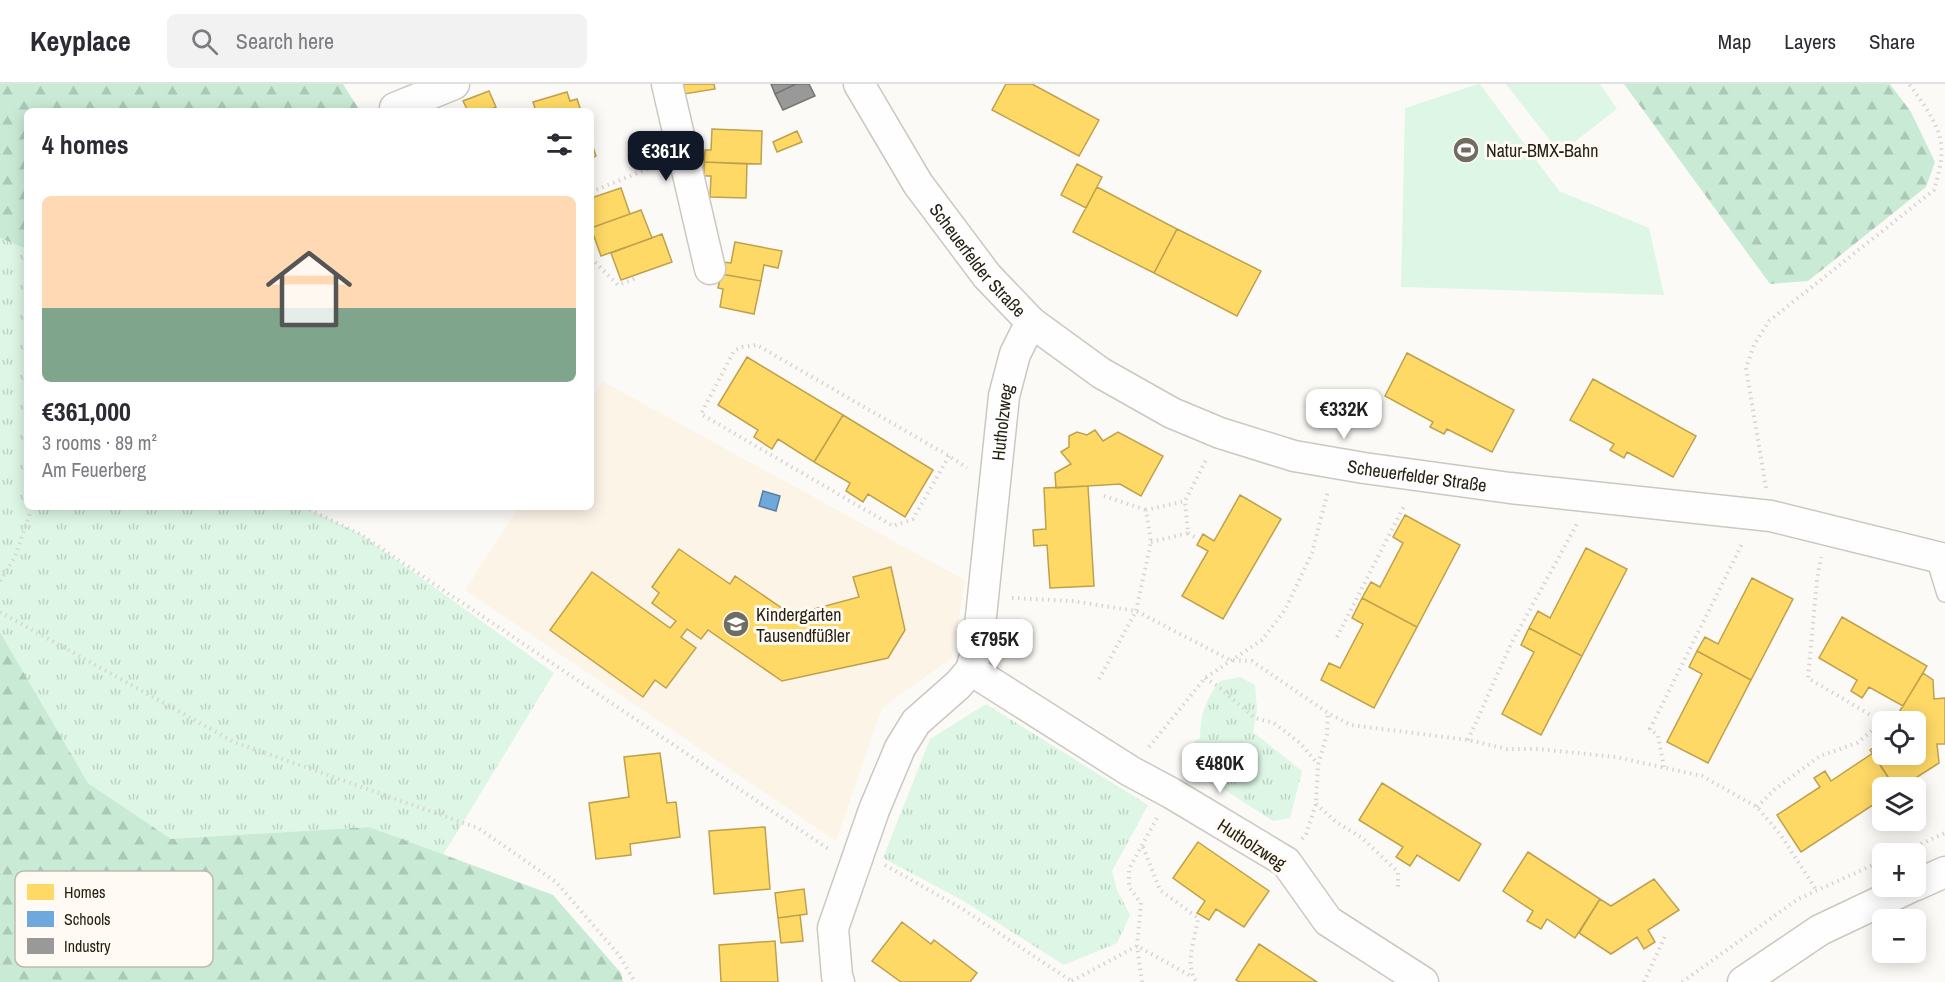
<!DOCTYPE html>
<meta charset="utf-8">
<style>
body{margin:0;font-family:"Archivo Narrow",sans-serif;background:#f2f2f3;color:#2b2b33;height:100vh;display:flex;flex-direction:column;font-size:22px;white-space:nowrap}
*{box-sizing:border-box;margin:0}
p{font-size:20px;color:#7c7c81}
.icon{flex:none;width:33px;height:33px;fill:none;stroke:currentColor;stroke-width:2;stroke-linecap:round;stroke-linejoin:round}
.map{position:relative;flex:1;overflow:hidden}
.side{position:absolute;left:24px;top:24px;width:570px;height:402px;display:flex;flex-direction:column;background:#fff;border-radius:9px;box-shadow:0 3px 15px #0003}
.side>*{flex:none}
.buttons{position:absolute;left:1872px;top:627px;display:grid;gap:12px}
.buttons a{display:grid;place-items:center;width:54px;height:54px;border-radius:9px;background:#fff;box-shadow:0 3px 15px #0003;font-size:30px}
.price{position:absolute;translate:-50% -51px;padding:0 14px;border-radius:12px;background:#fff;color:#222;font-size:20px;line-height:39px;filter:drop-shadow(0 2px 3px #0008)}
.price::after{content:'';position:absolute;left:50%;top:36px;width:18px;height:14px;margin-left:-9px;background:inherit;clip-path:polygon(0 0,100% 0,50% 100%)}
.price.selected{background:#111827;color:#fff}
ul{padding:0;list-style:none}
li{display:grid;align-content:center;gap:12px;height:318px;padding:0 18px}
li span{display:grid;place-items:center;height:186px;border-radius:9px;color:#555}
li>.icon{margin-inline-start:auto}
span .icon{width:108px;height:108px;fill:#fffc;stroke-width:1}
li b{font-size:26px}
h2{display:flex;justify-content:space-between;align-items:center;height:72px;padding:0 18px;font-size:26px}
header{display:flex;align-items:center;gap:36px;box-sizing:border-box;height:84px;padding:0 30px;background:#fff;border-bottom:2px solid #e1e1e2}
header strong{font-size:28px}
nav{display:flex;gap:33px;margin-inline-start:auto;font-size:21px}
.search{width:420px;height:54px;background:#f2f2f3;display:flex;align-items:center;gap:15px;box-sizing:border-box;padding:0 21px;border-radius:9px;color:#7c7c81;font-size:22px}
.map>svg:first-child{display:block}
.education{fill:#fdf4e8}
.grass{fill:url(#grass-tufts)}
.forest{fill:url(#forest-firs)}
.garden{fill:#ddf6e5}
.homes{fill:#ffd966;stroke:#bea14d;stroke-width:1.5}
.schools{fill:#6fa8dc;stroke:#597f9f;stroke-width:1.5}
.industry{fill:#999;stroke:#767470;stroke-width:1.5}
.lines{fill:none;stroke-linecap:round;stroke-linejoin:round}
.service-casing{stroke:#ccc8c1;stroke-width:18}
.minor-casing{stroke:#ccc8c1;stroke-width:33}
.path{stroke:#d7d5d4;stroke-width:4;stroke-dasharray:1.5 4.5;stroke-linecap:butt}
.service{stroke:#fffefe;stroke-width:15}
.minor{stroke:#fffefe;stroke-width:30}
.labels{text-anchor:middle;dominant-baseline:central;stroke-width:6;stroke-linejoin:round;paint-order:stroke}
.poi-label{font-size:18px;fill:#251f12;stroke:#fffbf4;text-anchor:start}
.street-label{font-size:18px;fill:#251f12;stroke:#fffbf4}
.key{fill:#fffbf4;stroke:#beb9b0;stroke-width:1.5}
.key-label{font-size:16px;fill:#251f12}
</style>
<header>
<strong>Keyplace</strong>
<div class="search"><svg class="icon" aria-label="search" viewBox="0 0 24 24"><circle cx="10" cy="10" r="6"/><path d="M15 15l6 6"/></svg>Search here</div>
<nav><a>Map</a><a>Layers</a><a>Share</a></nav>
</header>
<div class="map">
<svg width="1945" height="898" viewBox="0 0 1945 898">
<defs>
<pattern id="grass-tufts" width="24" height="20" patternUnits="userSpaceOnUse" patternTransform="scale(1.5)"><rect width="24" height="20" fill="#ddf6e5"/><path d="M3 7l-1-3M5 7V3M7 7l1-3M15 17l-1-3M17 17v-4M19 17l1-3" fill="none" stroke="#bed2c3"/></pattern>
<pattern id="forest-firs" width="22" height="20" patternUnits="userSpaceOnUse" patternTransform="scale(1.5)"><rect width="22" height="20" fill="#c9ebd6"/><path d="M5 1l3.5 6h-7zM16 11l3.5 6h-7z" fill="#acc9b7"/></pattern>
</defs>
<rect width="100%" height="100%" fill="#fcfaf7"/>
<!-- education -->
<path class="education" d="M602 297 965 496 952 574 882 624 836 757 465 506 519 423H591V314Z"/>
<!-- grass -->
<path class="grass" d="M0 154 27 165V423H304L360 450 554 589 443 771 369 743 171 755 88 699 0 548Z
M1240 593 1255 601 1257 626 1253 648 1302 687 1290 734 1273 737 1220 703 1185 690 1181 679 1190 661 1200 654C1200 632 1206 614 1220 597Z
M986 620 1148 721 1112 787 1117 806 1130 831 1117 859 1064 881 962 816 883 774 930 655Z"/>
<!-- forest -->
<path class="forest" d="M0 0H343L360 27H27V165L0 154Z
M1624 0H1890L1911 28 1935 78 1926 103 1808 197 1770 200Z
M0 548 88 699 171 755 369 743 553 811 621 889 623 898H0Z"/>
<!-- garden -->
<path class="garden" d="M1478 0H1480L1559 107 1649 144 1664 211 1401 203 1405 24Z
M1506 0H1600L1617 25 1560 69Z"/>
<!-- homes -->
<path class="homes" d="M682 0H714L715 5 684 10Z
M1006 0H1032L1099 36 1079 72 992 26Z
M489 7 496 23 487 27H468L463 17Z
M567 8 570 17 577 15 581 27H536L533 18Z
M712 45 762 47 761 80 704 78 705 66H711Z
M797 47 802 58 777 68 773 58Z
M591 57 596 72 591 74Z
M704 78 747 80 746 114 710 113 711 92H704Z
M1077 80 1102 93 1086 124 1061 111Z
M1097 103 1177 145 1154 189 1073 148Z
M621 104 630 130 591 144V114Z
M641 126 652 154 601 172 591 144Z
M1177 145 1261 187 1237 232 1154 189Z
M662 150 672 178 621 196 611 169Z
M735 158 782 167 778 184 764 181 761 197 721 190 723 178 731 179Z
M721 190 761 197 754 230 720 223 723 205 718 204Z
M1407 269 1514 326 1492 368 1447 345 1444 350 1430 343 1433 338 1385 312Z
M747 273 843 331 814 378 778 355 772 365 754 353 758 346 718 321Z
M1593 295 1696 352 1673 393 1627 368 1624 374 1610 366 1614 360 1570 336Z
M843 331 933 386 905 433 868 410 863 418 846 407 850 399 814 378Z
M1095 346 1103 357 1118 348 1163 372 1141 412 1120 400 1056 404 1055 389 1071 380 1061 368 1069 363V352L1077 348 1087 351Z
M1088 402 1094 502 1050 504 1047 461 1034 462 1033 446 1046 445 1044 404Z
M1240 411 1281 435 1223 535 1182 512 1208 467 1197 461 1203 450 1214 457Z
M1405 431 1460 461 1417 543 1362 514 1371 498 1380 503 1403 459 1393 453Z
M1586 464 1627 485 1582 572 1529 544 1538 527 1550 534Z
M679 465 730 500 735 492 792 531 859 513 853 493 891 483 905 546 888 574 782 597 708 546 701 555 687 545 681 553 696 564 666 604 655 596 643 613 550 546 592 488 670 544 676 537 652 519 659 509 652 503Z
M1752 494 1793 515 1751 596 1697 567 1705 553 1718 560Z
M1362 514 1417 543 1374 624 1321 596 1329 579 1340 584 1363 540 1352 534Z
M1842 533 1927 582 1903 622 1869 603 1862 614 1851 607 1857 596 1819 574Z
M1529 544 1582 572 1541 651 1502 630 1534 568 1521 561Z
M1697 567 1751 596 1708 679 1667 658 1702 590 1689 583Z
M1923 589 1933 596 1934 615 1945 614V660H1937L1939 679 1900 704H1895L1870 666 1882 658V670H1916V638H1893Z
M660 669 667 719 676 718 680 753 630 760 631 771 596 775 589 719 629 713 624 673Z
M1873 669 1895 704H1882V715L1801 768 1777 731 1820 703 1814 694 1825 687 1831 697Z
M1382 699 1481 760 1459 797 1417 771 1410 782 1396 773 1403 763 1359 736Z
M765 743 770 805 714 810 709 747Z
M1198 758 1269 807 1244 843 1216 825 1209 836 1197 829 1205 817 1173 794Z
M1528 768 1600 815 1575 854 1547 835 1541 845 1527 837 1533 827 1503 807Z
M1654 795 1679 826 1648 846 1655 858 1644 865 1637 853 1611 870 1579 849 1600 815 1611 822Z
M804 805 807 830 778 834 775 809Z
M800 831 803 857 781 859 778 834Z
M902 838 931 860 934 856 977 889 970 898H901L872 877Z
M775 857 778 898H721L719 861Z
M1259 860 1317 898H1240L1236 896Z"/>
<!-- schools -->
<path class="schools" d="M763 407 780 412 776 427 759 422Z"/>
<!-- industry -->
<path class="industry" d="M771 0H796L775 10Z
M796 0H809L815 12 783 26 775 10Z"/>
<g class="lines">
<defs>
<path id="service" d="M1933 471 1945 510"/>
<g id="minor">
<path d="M667 0 710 185"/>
<path id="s1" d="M859 0 918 100 987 192 1031 238 1101 289 1172 329 1220 349 1294 372 1364 384 1510 404 1771 432 1945 475"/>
<path d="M395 24 454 0"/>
<path d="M971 586 1130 687 1171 709 1286 778 1328 837 1423 898"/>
<path d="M1916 801 1945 788"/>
<path id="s2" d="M839 898 837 892 833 844 874 726 900 664 916 638 958 601 971 586 978 561 1004 312 1015 270 1031 238"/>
<path d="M1743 898 1820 846 1913 802"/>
</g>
</defs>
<!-- service casing -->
<use href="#service" class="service-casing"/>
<!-- minor casing -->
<use href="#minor" class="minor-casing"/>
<!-- path -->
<path class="path" d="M591 108 657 81
M591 174 618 201 636 194
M949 372 913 435 893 442 701 330 734 267 742 263 757 261 949 372 967 384
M1766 404 1746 284 1754 261 1769 237 1934 106C1939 89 1944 71 1940 54 1936 36 1920 15 1909 0
M1104 412 1146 426
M304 423 360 450 830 766
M1188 449 1198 455
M1151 458 1188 449 1185 417
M0 497 15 473 32 423
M1012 514 1072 517 1136 527 1230 576 1252 577 1328 629 1351 641 1468 656 1507 665H1538L1616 673 1702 692 1757 723 1780 750 1817 807
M0 528 234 658 478 744 556 798 619 871 635 898
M1337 553 1405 420
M1205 594 1216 601 1255 634 1274 639 1300 659 1318 680
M1099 595 1136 527 1151 458 1146 426 1185 417 1206 376
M1468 656 1511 560 1577 440
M1149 663 1205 594 1262 556 1285 526 1312 469 1328 407
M1664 683 1658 652 1650 645 1743 458
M1316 720 1336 738 1362 754 1398 788V805
M1757 723 1775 705 1820 672 1857 659 1882 638 1808 594 1817 496 1821 473
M1302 755 1306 750 1316 720 1318 681 1327 650 1328 629
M1143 763 1160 806 1198 834C1196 853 1183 882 1197 898
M1899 770 1945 749
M885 781 964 826 1073 898
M1072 897 1137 862 1191 892
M1142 898 1137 862 1141 819 1129 803V785L1157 734
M1644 898 1666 850
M1682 898 1798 815 1882 777"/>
<!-- service -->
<use href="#service" class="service"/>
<!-- minor -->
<use href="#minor" class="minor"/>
</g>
<!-- icons -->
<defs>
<symbol id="stadium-disc" viewBox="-11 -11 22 22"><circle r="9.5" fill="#706c62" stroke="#fffbf4"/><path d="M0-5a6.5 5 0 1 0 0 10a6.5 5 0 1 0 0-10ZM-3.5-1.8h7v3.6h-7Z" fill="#fff"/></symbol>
<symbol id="school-disc" viewBox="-11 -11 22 22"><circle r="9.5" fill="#706c62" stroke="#fffbf4"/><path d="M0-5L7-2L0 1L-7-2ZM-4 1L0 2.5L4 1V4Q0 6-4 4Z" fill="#fff"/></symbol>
</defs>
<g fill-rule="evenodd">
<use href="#stadium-disc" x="1451" y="51" width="30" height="30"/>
<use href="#school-disc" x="721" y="525" width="30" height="30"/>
</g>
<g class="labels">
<!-- poi labels -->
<g class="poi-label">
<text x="1486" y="66">Natur-BMX-Bahn</text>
<text x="756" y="530">Kindergarten<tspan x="756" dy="21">Tausendfüßler</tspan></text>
</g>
<!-- street labels -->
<g class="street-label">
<text stroke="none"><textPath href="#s1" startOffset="213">Scheuerfelder Straße</textPath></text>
<text stroke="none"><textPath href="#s2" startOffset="603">Hutholzweg</textPath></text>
<text stroke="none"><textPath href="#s1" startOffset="717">Scheuerfelder Straße</textPath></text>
<text transform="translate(1252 760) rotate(33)">Hutholzweg</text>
</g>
</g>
<!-- legend -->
<rect x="15" y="787" width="198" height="96" rx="9" class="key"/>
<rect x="27" y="800" width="27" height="16" fill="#ffd966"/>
<rect x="27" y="827" width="27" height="16" fill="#6fa8dc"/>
<rect x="27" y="854" width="27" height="16" fill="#999"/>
<g class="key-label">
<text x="64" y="814">Homes</text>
<text x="64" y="841">Schools</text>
<text x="64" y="868">Industry</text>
</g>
</svg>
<div class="buttons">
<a><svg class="icon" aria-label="locate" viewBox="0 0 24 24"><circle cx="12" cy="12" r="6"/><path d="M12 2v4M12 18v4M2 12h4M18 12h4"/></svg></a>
<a><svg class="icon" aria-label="layers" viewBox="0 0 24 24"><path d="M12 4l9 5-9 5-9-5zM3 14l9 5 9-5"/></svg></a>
<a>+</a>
<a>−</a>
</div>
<b class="price selected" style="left:666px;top:98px">€361K</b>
<b class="price" style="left:1344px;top:356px">€332K</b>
<b class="price" style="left:995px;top:586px">€795K</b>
<b class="price" style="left:1220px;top:710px">€480K</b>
<section class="side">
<h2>4 homes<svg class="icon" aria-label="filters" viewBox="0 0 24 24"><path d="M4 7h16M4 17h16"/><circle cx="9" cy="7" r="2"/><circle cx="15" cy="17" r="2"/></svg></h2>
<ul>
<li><span style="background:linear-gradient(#ffd9b3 60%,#7fa58c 0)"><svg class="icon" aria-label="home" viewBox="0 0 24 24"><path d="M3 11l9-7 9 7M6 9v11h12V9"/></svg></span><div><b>€361,000</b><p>3 rooms · 89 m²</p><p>Am Feuerberg</p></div></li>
</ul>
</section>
</div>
